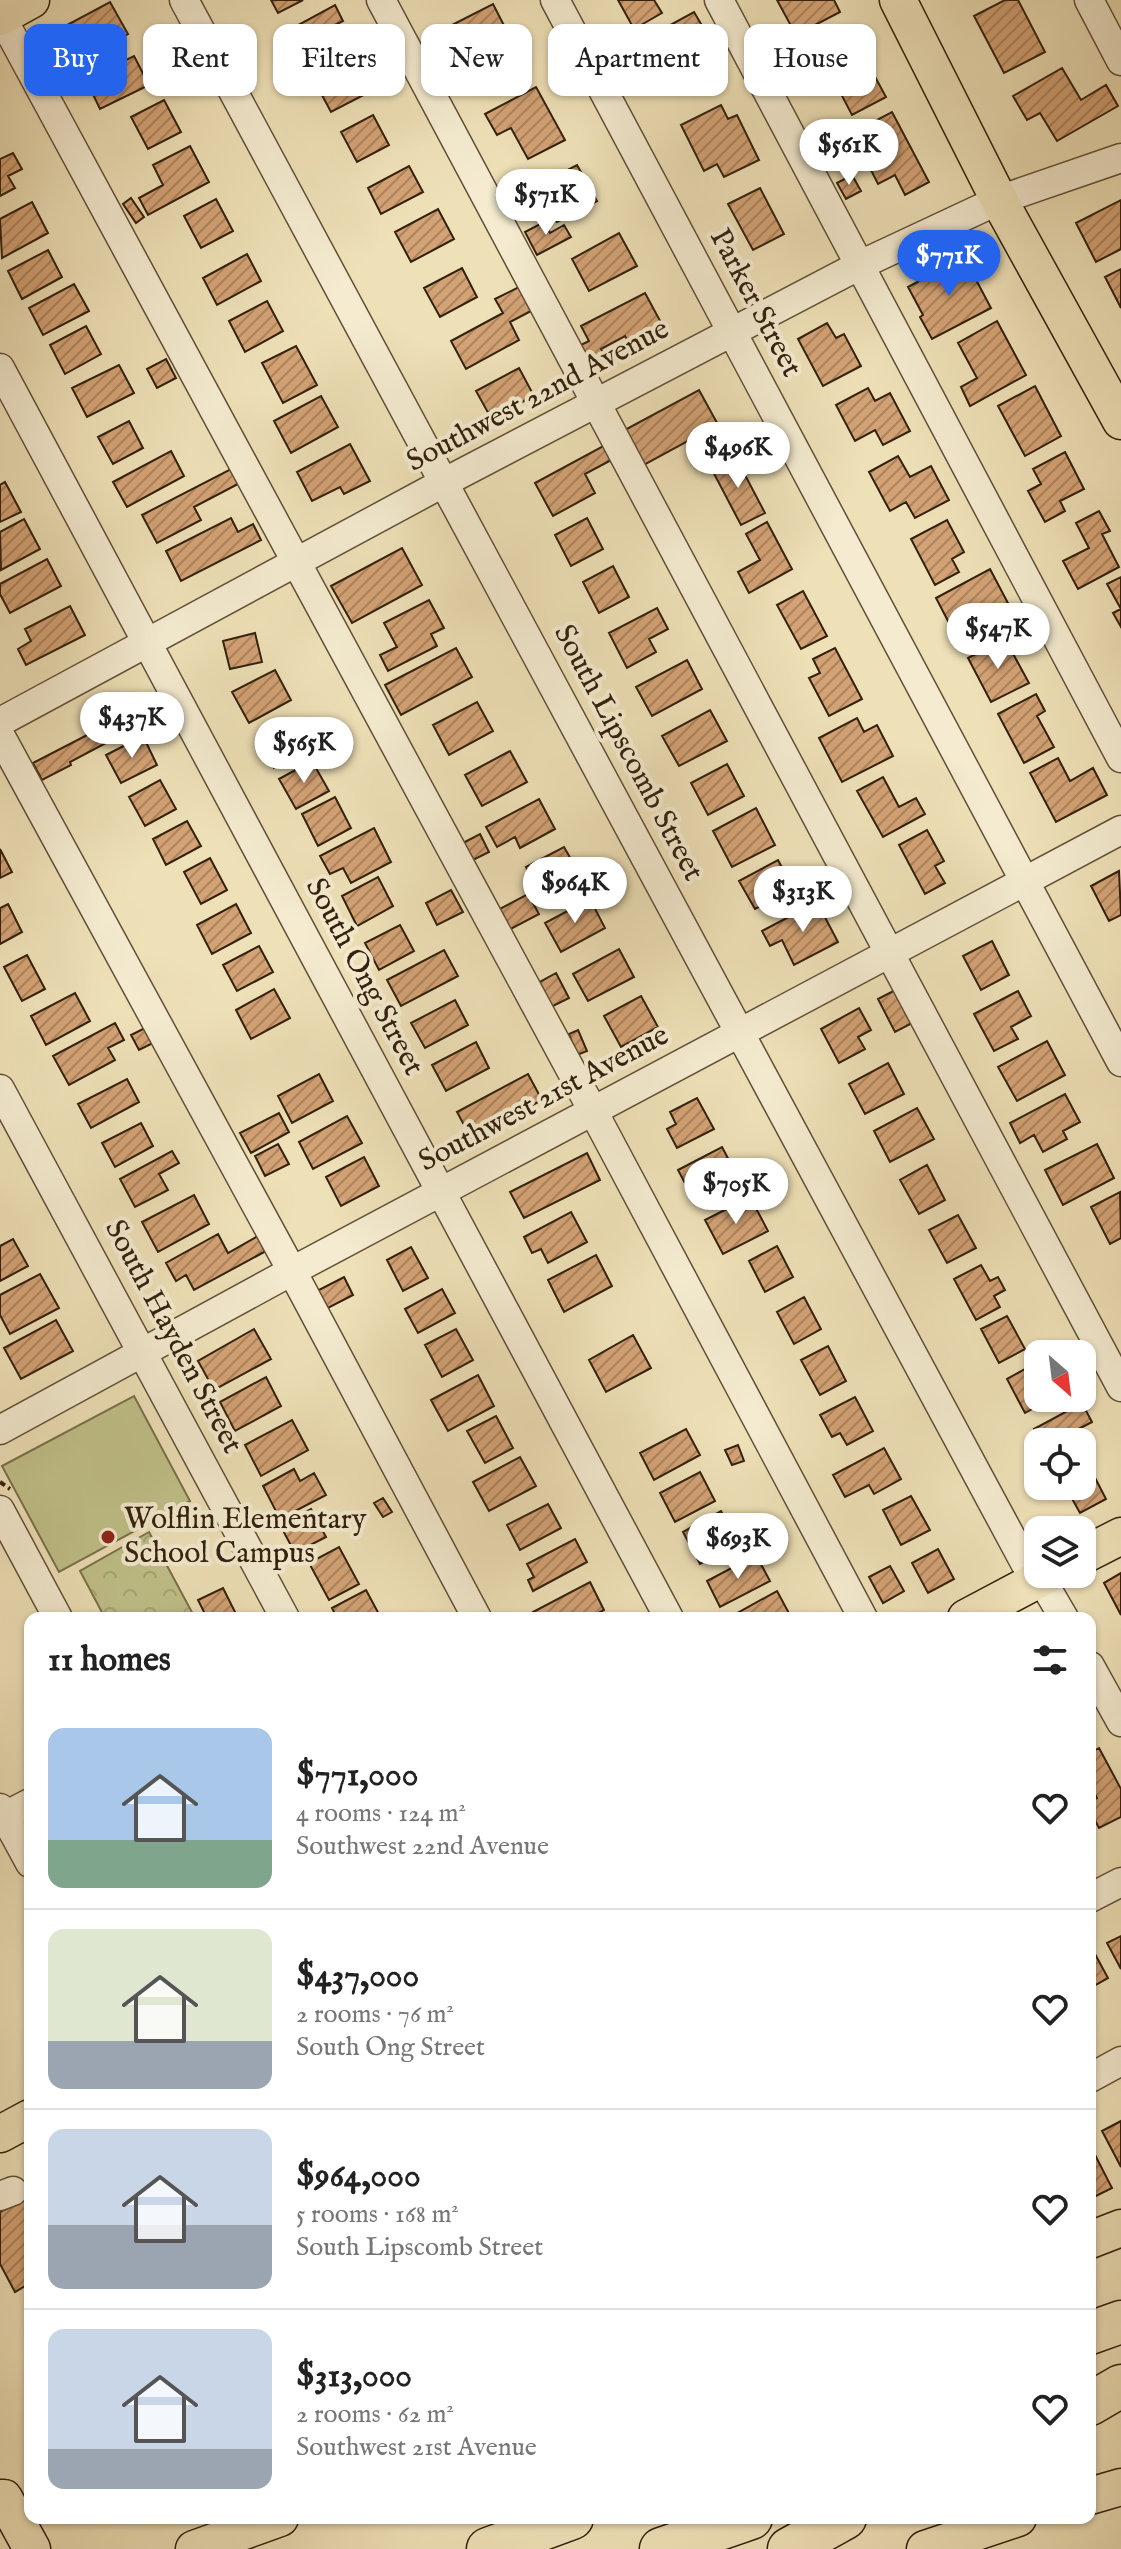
<!DOCTYPE html>
<meta charset="utf-8">
<style>
body{margin:0;font-family:"IM FELL English",serif;background:#f2f2f2;color:#222;height:100vh;display:flex;flex-direction:column;font-size:30px;white-space:nowrap}
*{box-sizing:border-box;margin:0}
p{font-size:26px;color:#767676}
.icon{flex:none;width:44px;height:44px;fill:none;stroke:currentColor;stroke-width:2;stroke-linecap:round;stroke-linejoin:round}
.map{position:relative;flex:1;overflow:hidden}
.sheet{position:absolute;left:24px;top:1612px;width:1072px;height:912px;display:flex;flex-direction:column;background:#fff;border-radius:16px;box-shadow:0 2px 6px #0004}
.sheet>*{flex:none}
.top-card{position:absolute;left:24px;top:24px;width:1074px;height:72px;display:flex;gap:16px}
.needle{width:52px;rotate:152deg}
.fabs{position:absolute;left:1024px;top:1340px;display:grid;gap:16px}
.fabs a{display:grid;place-items:center;width:72px;height:72px;border-radius:16px;background:#fff;box-shadow:0 2px 6px #0004;font-size:40px}
.price{position:absolute;translate:-50% -68px;padding:0 18px;border-radius:28px;background:#fff;color:#222;font-size:26px;line-height:52px;filter:drop-shadow(0 2px 4px #0008)}
.price::after{content:'';position:absolute;left:50%;top:48px;width:24px;height:18px;margin-left:-12px;background:inherit;clip-path:polygon(0 0,100% 0,50% 100%)}
.price.active{background:#2563eb;color:#fff}
ul{padding:0;list-style:none}
li{display:flex;align-items:center;gap:24px;height:200px;padding:0 24px}
li+li{border-top:2px solid #e0e0e0}
li span{display:grid;place-items:center;flex:none;width:224px;height:160px;border-radius:16px;color:#555}
li>.icon{margin-inline-start:auto}
span .icon{width:96px;height:96px;fill:#fffc;stroke-width:1}
li b{font-size:34px}
h2{display:flex;justify-content:space-between;align-items:center;height:96px;padding:0 24px;font-size:34px}
.chip{padding:0 28px;border-radius:16px;background:#fff;box-shadow:0 2px 6px #0004;font-size:28px;line-height:72px}
.chip.active{background:#2563eb;color:#fff}
.map>svg:first-child{display:block}
.grass{fill:#c0c089;stroke:#79704b;stroke-width:2}
.forest{fill:url(#forest-crowns);stroke:#79704b;stroke-width:2}
.building{fill:url(#building-hatch);stroke:#32200d;stroke-width:2}
.lines{fill:none;stroke-linecap:round;stroke-linejoin:round}
.minor-casing{stroke:#615038;stroke-width:31}
.major-casing{stroke:#32200d;stroke-width:39}
.highway-casing{stroke:#32200d;stroke-width:45}
.path{stroke:#32200d;stroke-width:4;stroke-dasharray:6 4;stroke-linecap:butt}
.minor{stroke:#f4ebd0;stroke-width:28}
.major{stroke:#eee0b7;stroke-width:36}
.highway{stroke:#eee0b7;stroke-width:42}
.poi-dot{fill:#8f2418;stroke:#f4ebd0;stroke-width:3}
.labels{text-anchor:middle;dominant-baseline:central;stroke-width:8;stroke-linejoin:round;paint-order:stroke}
.street-label{font-size:30px;fill:#32200d;stroke:#f4ebd0}
.poi-label{font-size:30px;fill:#32200d;stroke:#f4ebd0;text-anchor:start}
</style>
<div class="map">
<svg width="1121" height="2549" viewBox="0 0 1121 2549">
<defs>
<pattern id="forest-crowns" width="20" height="18" patternUnits="userSpaceOnUse" patternTransform="scale(2)"><rect width="20" height="18" fill="#c0c089"/><path d="M2 6a3 3 0 1 1 6 0M12 15a3 3 0 1 1 6 0" fill="none" stroke="#a5a575"/></pattern>
<pattern id="building-hatch" width="6" height="6" patternUnits="userSpaceOnUse" patternTransform="scale(2)"><rect width="6" height="6" fill="#d3a275"/><path d="M-1 1l2-2M0 6l6-6M5 7l2-2" fill="none" stroke="#ac845e"/></pattern>
</defs>
<rect width="100%" height="100%" fill="#eee0b7"/>
<filter id="stains"><feTurbulence type="fractalNoise" baseFrequency=".0025" numOctaves="4"/><feColorMatrix values="0 0 0 0 .2 0 0 0 0 .09 0 0 0 0 .02 0 0 0 .5 -.17"/></filter>
<radialGradient id="worn" r=".72"><stop offset=".6" stop-color="#630" stop-opacity="0"/><stop offset="1" stop-color="#630" stop-opacity=".3"/></radialGradient>
<!-- grass -->
<path class="grass" d="M134 1396 190 1501 59 1572 2 1466Z"/>
<!-- forest -->
<path class="forest" d="M149 1532 195 1618H105L80 1571Z"/>
<!-- building -->
<path class="building" d="M271 0H303L278 13Z
M618 0H654L662 13 634 29Z
M777 0H834L840 12 796 35Z
M1005 0H1018L1045 52 1004 73 974 16Z
M110 2 128 34 73 63 56 31Z
M493 4 515 47 501 54 509 69 501 74 493 58 472 69 450 26Z
M335 5 343 21 329 28 342 53 312 69 291 29Z
M694 12 704 29 693 35 711 67 668 90 641 41Z
M852 34 886 97 852 115 819 52Z
M134 56 149 85 100 109 86 80Z
M362 60 377 88 331 112 316 84Z
M1062 68 1081 100 1106 85 1118 106 1057 141 1040 113 1027 120 1013 96Z
M536 87 565 140 528 159 511 128 497 135 485 114Z
M164 100 181 132 148 149 131 117Z
M721 105 728 119 737 115 759 160 724 177 717 164 704 171 681 125Z
M892 112 929 182 905 195 895 175 878 184 852 133Z
M373 115 389 145 357 162 341 132Z
M190 146 209 182 148 215 139 198 163 185 153 165Z
M13 153 22 169 8 176 15 188 0 196V159Z
M577 165 597 201 557 222 537 186Z
M409 166 423 192 381 214 368 188Z
M852 175 861 191 846 199 837 183Z
M760 188 784 234 753 250 728 204Z
M131 198 144 217 136 223 123 204Z
M216 199 233 231 201 248 184 216Z
M1121 200V249L1096 262 1076 223Z
M32 202 48 233 2 258 0 219Z
M438 209 454 239 411 262 395 232Z
M544 222 550 233 564 225 571 237 537 255 525 232Z
M619 233 637 266 589 291 572 259Z
M48 250 62 277 22 299 8 271Z
M247 254 261 281 217 305 203 278Z
M964 257 991 308 932 339 920 317 923 315 908 287Z
M462 268 477 297 440 317 424 288Z
M1121 269V308L1105 277Z
M74 284 89 311 43 335 29 308Z
M519 287 531 311 510 322 519 340 466 369 451 341 503 313 495 299Z
M645 293 665 330 631 347 625 336 601 349 607 360 591 369 579 346 589 341 581 326Z
M267 301 283 331 245 352 229 321Z
M997 321 1026 375 970 406 961 387 977 378 958 343Z
M827 323 836 338 844 334 861 366 823 386 798 339Z
M86 326 101 354 65 374 50 345Z
M296 346 317 385 283 403 262 363Z
M166 359 176 378 157 388 147 369Z
M119 365 134 393 87 417 72 388Z
M519 368 534 396 491 418 476 391Z
M1035 386 1061 436 1025 456 998 406Z
M868 388 875 401 890 393 910 431 883 445 875 430 855 441 836 405Z
M699 390 727 441 704 454 695 437 642 466 623 431Z
M321 396 338 427 291 453 274 421Z
M129 421 143 448 113 464 98 437Z
M350 444 370 481 344 494 340 487 312 501 297 472Z
M607 444 615 458 585 474 595 493 553 516 535 483Z
M171 451 184 476 127 507 113 482Z
M1065 452 1084 489 1060 501 1065 511 1045 522 1028 491 1041 484 1033 469Z
M734 454 765 513 741 525 710 466Z
M898 456 910 477 931 466 949 500 915 518 906 502 890 511 869 472Z
M231 469 238 484 194 507 201 520 157 543 142 515Z
M5 482 21 512 0 522V485Z
M1099 511 1110 531 1102 534 1119 567 1078 589 1063 561 1089 548 1076 523Z
M231 518 238 532 253 524 261 540 181 581 166 551Z
M587 518 603 549 571 566 555 535Z
M24 519 40 549 1 570 0 532Z
M947 520 964 552 952 559 959 572 935 585 911 539Z
M767 522 792 569 749 593 738 572 760 560 746 534Z
M402 548 422 585 352 623 331 586Z
M47 559 61 586 10 613 0 594V584Z
M613 566 629 597 599 613 583 582Z
M990 569 1009 605 991 615 998 627 961 646 936 598Z
M1121 577V627L1113 613 1121 609 1107 584Z
M803 591 827 636 801 649 777 605Z
M429 600 444 628 431 634 437 646 388 671 380 655 397 647 384 623Z
M70 606 85 635 26 665 18 649 31 641 25 629Z
M657 608 668 629 649 639 656 652 627 668 609 633Z
M255 633 262 662 230 669 223 641Z
M1005 639 1029 683 991 702 968 658Z
M456 648 472 677 401 715 385 685Z
M835 648 862 699 829 716 809 678 820 673 813 659Z
M687 660 702 689 652 716 636 687Z
M275 670 291 700 249 723 232 692Z
M1036 694 1045 711 1037 716 1054 747 1024 763 998 714Z
M121 699 136 727 70 762 71 765 42 780 33 763 95 731 87 716Z
M477 702 493 731 449 755 433 725Z
M710 710 727 741 679 766 662 736Z
M857 718 864 732 877 725 893 756 842 782 819 738Z
M290 720 306 751 274 768 258 737Z
M143 736 157 765 121 783 106 755Z
M510 751 527 782 482 806 465 775Z
M1058 758 1070 781 1093 768 1107 795 1056 822 1030 773Z
M312 761 329 791 296 809 279 779Z
M727 764 744 796 708 815 691 783Z
M883 777 899 807 916 798 925 814 883 837 857 791Z
M160 780 176 809 145 826 129 797Z
M335 797 351 828 318 846 302 814Z
M539 799 555 829 520 848 515 837 497 847 486 827Z
M756 808 775 845 732 867 713 831Z
M187 821 201 846 166 865 153 839Z
M374 828 391 862 351 883 343 868 330 874 320 856Z
M927 830 944 861 935 866 945 883 925 894 899 845Z
M480 834 489 852 473 860 463 843Z
M564 847 580 875 541 896 526 867Z
M0 849 12 872 0 878Z
M210 858 227 890 201 904 184 872Z
M778 860 798 898 782 906 778 897 755 909 739 881Z
M1119 871 1121 915 1109 921 1091 886Z
M378 877 393 906 357 926 342 896Z
M451 890 463 912 437 925 426 903Z
M528 894 539 914 507 931 496 911Z
M590 899 605 928 561 952 545 923Z
M817 902 838 942 794 965 782 940 770 946 762 931Z
M8 904 22 932 0 944V908Z
M236 904 251 933 212 954 197 925Z
M400 925 414 951 379 970 365 943Z
M992 941 1009 975 981 990 963 956Z
M259 946 273 972 237 991 223 965Z
M619 949 634 977 588 1001 573 974Z
M444 950 458 976 401 1006 387 980Z
M27 955 45 989 22 1001 4 967Z
M556 973 569 998 551 1007 538 983Z
M899 988 916 1021 895 1032 878 999Z
M274 989 290 1018 251 1039 236 1010Z
M1018 991 1031 1016 1011 1027 1018 1039 994 1051 974 1014Z
M75 993 90 1021 46 1045 31 1016Z
M641 996 658 1027 621 1047 604 1016Z
M455 1000 468 1025 425 1048 411 1023Z
M859 1008 871 1030 858 1037 865 1049 839 1063 821 1029Z
M115 1023 124 1040 108 1048 115 1060 69 1085 53 1056Z
M149 1026 157 1041 139 1050 131 1035Z
M578 1030 587 1051 577 1055 569 1034Z
M1047 1041 1065 1075 1017 1101 998 1067Z
M476 1042 489 1068 446 1091 432 1065Z
M888 1063 904 1094 865 1114 849 1084Z
M319 1074 333 1101 292 1123 278 1096Z
M528 1074 542 1100 471 1138 457 1112Z
M127 1079 139 1102 91 1128 78 1104Z
M1065 1094 1080 1122 1063 1131 1067 1139 1043 1152 1034 1135 1020 1143 1010 1123Z
M697 1098 714 1129 677 1148 667 1129 676 1124 670 1112Z
M917 1108 934 1139 890 1162 874 1131Z
M279 1113 289 1132 251 1153 240 1133Z
M347 1116 362 1143 313 1169 299 1142Z
M141 1123 153 1146 115 1167 102 1143Z
M278 1144 289 1164 265 1176 255 1156Z
M1097 1144 1114 1178 1063 1205 1045 1170Z
M722 1147 740 1181 696 1204 678 1170Z
M172 1151 179 1163 159 1174 168 1190 135 1207 120 1179Z
M587 1153 600 1180 524 1218 510 1192Z
M364 1157 379 1186 341 1206 326 1177Z
M927 1165 945 1200 919 1214 900 1180Z
M1120 1192 1121 1238 1110 1244 1091 1207Z
M194 1195 209 1224 158 1252 142 1222Z
M750 1197 768 1231 723 1254 705 1220Z
M571 1212 587 1242 548 1263 541 1249 532 1253 524 1237Z
M958 1215 976 1248 947 1263 929 1230Z
M218 1234 228 1253 258 1236 266 1251 194 1290 186 1275 176 1281 166 1263Z
M13 1239 28 1266 0 1281V1246Z
M777 1246 793 1277 765 1292 749 1261Z
M411 1247 428 1278 403 1291 387 1260Z
M596 1255 612 1286 564 1312 548 1280Z
M981 1265 990 1281 998 1277 1005 1290 994 1296 1000 1307 976 1320 954 1279Z
M40 1274 59 1308 10 1334 0 1315V1295Z
M344 1277 353 1295 326 1309 317 1291Z
M442 1289 455 1313 418 1333 405 1309Z
M804 1297 821 1329 794 1344 777 1312Z
M1007 1316 1025 1349 999 1363 981 1329Z
M56 1320 73 1351 21 1379 4 1348Z
M254 1329 271 1359 214 1390 198 1361Z
M456 1329 473 1360 442 1377 425 1345Z
M633 1335 651 1368 606 1392 589 1360Z
M828 1346 846 1381 820 1395 801 1360Z
M1034 1364 1038 1371V1398H1052L1025 1413 1007 1379Z
M478 1375 494 1406 448 1431 431 1400Z
M266 1377 281 1406 235 1431 220 1402Z
M855 1397 873 1431 847 1445 840 1433 832 1437 820 1415Z
M1082 1403 1092 1422 1071 1433 1076 1442H1041L1034 1429Z
M496 1416 513 1448 485 1463 467 1431Z
M292 1420 308 1450 261 1476 245 1445Z
M686 1429 700 1455 654 1480 640 1453Z
M738 1445 744 1461 732 1465 725 1450Z
M884 1448 901 1479 874 1494 869 1485 845 1497 833 1475Z
M520 1457 536 1486 489 1511 473 1482Z
M1089 1466 1106 1499 1080 1513 1065 1486H1082V1469Z
M294 1469 300 1481 314 1473 326 1495 280 1519 263 1486Z
M700 1472 715 1501 675 1522 660 1493Z
M911 1496 930 1530 901 1545 883 1510Z
M383 1498 392 1512 383 1517 374 1503Z
M548 1504 561 1528 520 1550 507 1525Z
M311 1509 326 1537 295 1553 280 1525Z
M721 1511 738 1544 700 1564 683 1532Z
M575 1539 587 1562 533 1591 528 1580 534 1577 527 1564Z
M339 1547 359 1584 329 1600 309 1563Z
M938 1549 954 1579 928 1593 912 1563Z
M756 1555 770 1581 720 1607 707 1581Z
M890 1566 904 1591 883 1603 869 1577Z
M1121 1573V1615L1104 1583Z
M590 1582 604 1610 589 1618H536L533 1612Z
M223 1588 238 1618H207L198 1600Z
M366 1590 381 1618H337L332 1608Z
M777 1591 791 1617 730 1618V1617Z
M1099 1748 1121 1789V1817L1099 1828 1090 1811V1802L1097 1798 1090 1785V1753Z
M1121 1936V1969L1107 1943Z
M1095 1954 1108 1978 1090 1988V1956Z
M1121 2121V2167L1102 2131Z
M1092 2149 1112 2188 1090 2199V2150Z
M30 2196V2283L15 2292 0 2264V2212Z"/>
<g class="lines">
<defs>
<path id="minor" d="M184 0 1025 1563 1047 1589 1064 1618
M381 0 1121 1387
M555 0 1121 1062
M719 0 1121 758
M1089 0 1121 61
M0 14 593 1111 863 1618
M0 368 669 1618
M0 722 443 483 860 265 999 200 1121 158
M0 735 292 1271 477 1618
M0 1089 285 1618
M0 1430 292 1271 1121 830
M0 1510 58 1618
M1090 1666 1121 1722
M0 1808 30 1863
M5 1816 30 1803
M1090 1898 1121 1882
M1090 2078 1121 2061
M0 2196 13 2191"/>
<path id="major" d="M898 0 999 200 1121 421
M0 17 31 0
M1082 1556 1121 1536
M966 1618 1049 1574
M0 2134 30 2118
M1090 2240 1121 2228
M1090 2496 1121 2487
M0 2498H4L32 2549
M194 2549 280 2518
M925 2549 1018 2518"/>
<path id="highway" d="M1090 2333 1121 2322
M1090 2404 1121 2386
M488 2549 572 2518
M661 2549 751 2518
M789 2549 845 2518"/>
</defs>
<!-- minor casing -->
<use href="#minor" class="minor-casing"/>
<!-- major casing -->
<use href="#major" class="major-casing"/>
<!-- highway casing -->
<use href="#highway" class="highway-casing"/>
<!-- path -->
<path class="path" d="M0 1482 10 1489"/>
<!-- minor -->
<use href="#minor" class="minor"/>
<!-- major -->
<use href="#major" class="major"/>
<!-- highway -->
<use href="#highway" class="highway"/>
</g>
<!-- markers -->
<circle class="poi-dot" cx="108" cy="1537" r="8"/>
<g class="labels">
<!-- street labels -->
<g class="street-label">
<text transform="translate(755 303) rotate(62)">Parker Street</text>
<text transform="translate(538 396) rotate(-28)">Southwest 22nd Avenue</text>
<text transform="translate(628 753) rotate(62)">South Lipscomb Street</text>
<text transform="translate(364 977) rotate(62)">South Ong Street</text>
<text transform="translate(544 1099) rotate(-28)">Southwest 21st Avenue</text>
<text transform="translate(173 1337) rotate(62)">South Hayden Street</text>
</g>
<!-- poi labels -->
<g class="poi-label">
<text x="124" y="1520">Wolflin Elementary<tspan x="124" dy="34">School Campus</tspan></text>
</g>
</g>
<rect width="100%" height="100%" filter="url(#stains)"/>
<rect width="100%" height="100%" fill="url(#worn)"/>
</svg>
<div class="fabs">
<a><svg class="needle" viewBox="-14 -14 28 28"><path d="M0-13l5 13h-10z" fill="#e53935"/><path d="M0 13l5-13h-10z" fill="#767676"/></svg></a>
<a><svg class="icon" aria-label="locate" viewBox="0 0 24 24"><circle cx="12" cy="12" r="6"/><path d="M12 2v4M12 18v4M2 12h4M18 12h4"/></svg></a>
<a><svg class="icon" aria-label="layers" viewBox="0 0 24 24"><path d="M12 4l9 5-9 5-9-5zM3 14l9 5 9-5"/></svg></a>
</div>
<b class="price" style="left:849px;top:187px">$561K</b>
<b class="price" style="left:546px;top:237px">$571K</b>
<b class="price active" style="left:949px;top:298px">$771K</b>
<b class="price" style="left:738px;top:490px">$496K</b>
<b class="price" style="left:998px;top:671px">$547K</b>
<b class="price" style="left:132px;top:760px">$437K</b>
<b class="price" style="left:304px;top:785px">$565K</b>
<b class="price" style="left:575px;top:925px">$964K</b>
<b class="price" style="left:803px;top:934px">$313K</b>
<b class="price" style="left:736px;top:1226px">$705K</b>
<b class="price" style="left:738px;top:1581px">$693K</b>
<div class="top-card">
<a class="chip active">Buy</a>
<a class="chip">Rent</a>
<a class="chip">Filters</a>
<a class="chip">New</a>
<a class="chip">Apartment</a>
<a class="chip">House</a>
</div>
<section class="sheet">
<h2>11 homes<svg class="icon" aria-label="filters" viewBox="0 0 24 24"><path d="M4 7h16M4 17h16"/><circle cx="9" cy="7" r="2"/><circle cx="15" cy="17" r="2"/></svg></h2>
<ul>
<li><span style="background:linear-gradient(#a9c7e8 70%,#7fa58c 0)"><svg class="icon" aria-label="home" viewBox="0 0 24 24"><path d="M3 11l9-7 9 7M6 9v11h12V9"/></svg></span><div><b>$771,000</b><p>4 rooms · 124 m²</p><p>Southwest 22nd Avenue</p></div><svg class="icon" aria-label="heart" viewBox="0 0 24 24"><path d="M12 20l-8-8c-3-5 5-10 8-4 3-6 11-1 8 4z"/></svg></li>
<li><span style="background:linear-gradient(#dfe7d0 70%,#9aa5b1 0)"><svg class="icon" aria-label="home" viewBox="0 0 24 24"><path d="M3 11l9-7 9 7M6 9v11h12V9"/></svg></span><div><b>$437,000</b><p>2 rooms · 76 m²</p><p>South Ong Street</p></div><svg class="icon" aria-label="heart" viewBox="0 0 24 24"><path d="M12 20l-8-8c-3-5 5-10 8-4 3-6 11-1 8 4z"/></svg></li>
<li><span style="background:linear-gradient(#c9d6e8 60%,#9aa5b1 0)"><svg class="icon" aria-label="home" viewBox="0 0 24 24"><path d="M3 11l9-7 9 7M6 9v11h12V9"/></svg></span><div><b>$964,000</b><p>5 rooms · 168 m²</p><p>South Lipscomb Street</p></div><svg class="icon" aria-label="heart" viewBox="0 0 24 24"><path d="M12 20l-8-8c-3-5 5-10 8-4 3-6 11-1 8 4z"/></svg></li>
<li><span style="background:linear-gradient(#c9d6e8 75%,#9aa5b1 0)"><svg class="icon" aria-label="home" viewBox="0 0 24 24"><path d="M3 11l9-7 9 7M6 9v11h12V9"/></svg></span><div><b>$313,000</b><p>2 rooms · 62 m²</p><p>Southwest 21st Avenue</p></div><svg class="icon" aria-label="heart" viewBox="0 0 24 24"><path d="M12 20l-8-8c-3-5 5-10 8-4 3-6 11-1 8 4z"/></svg></li>
</ul>
</section>
</div>
